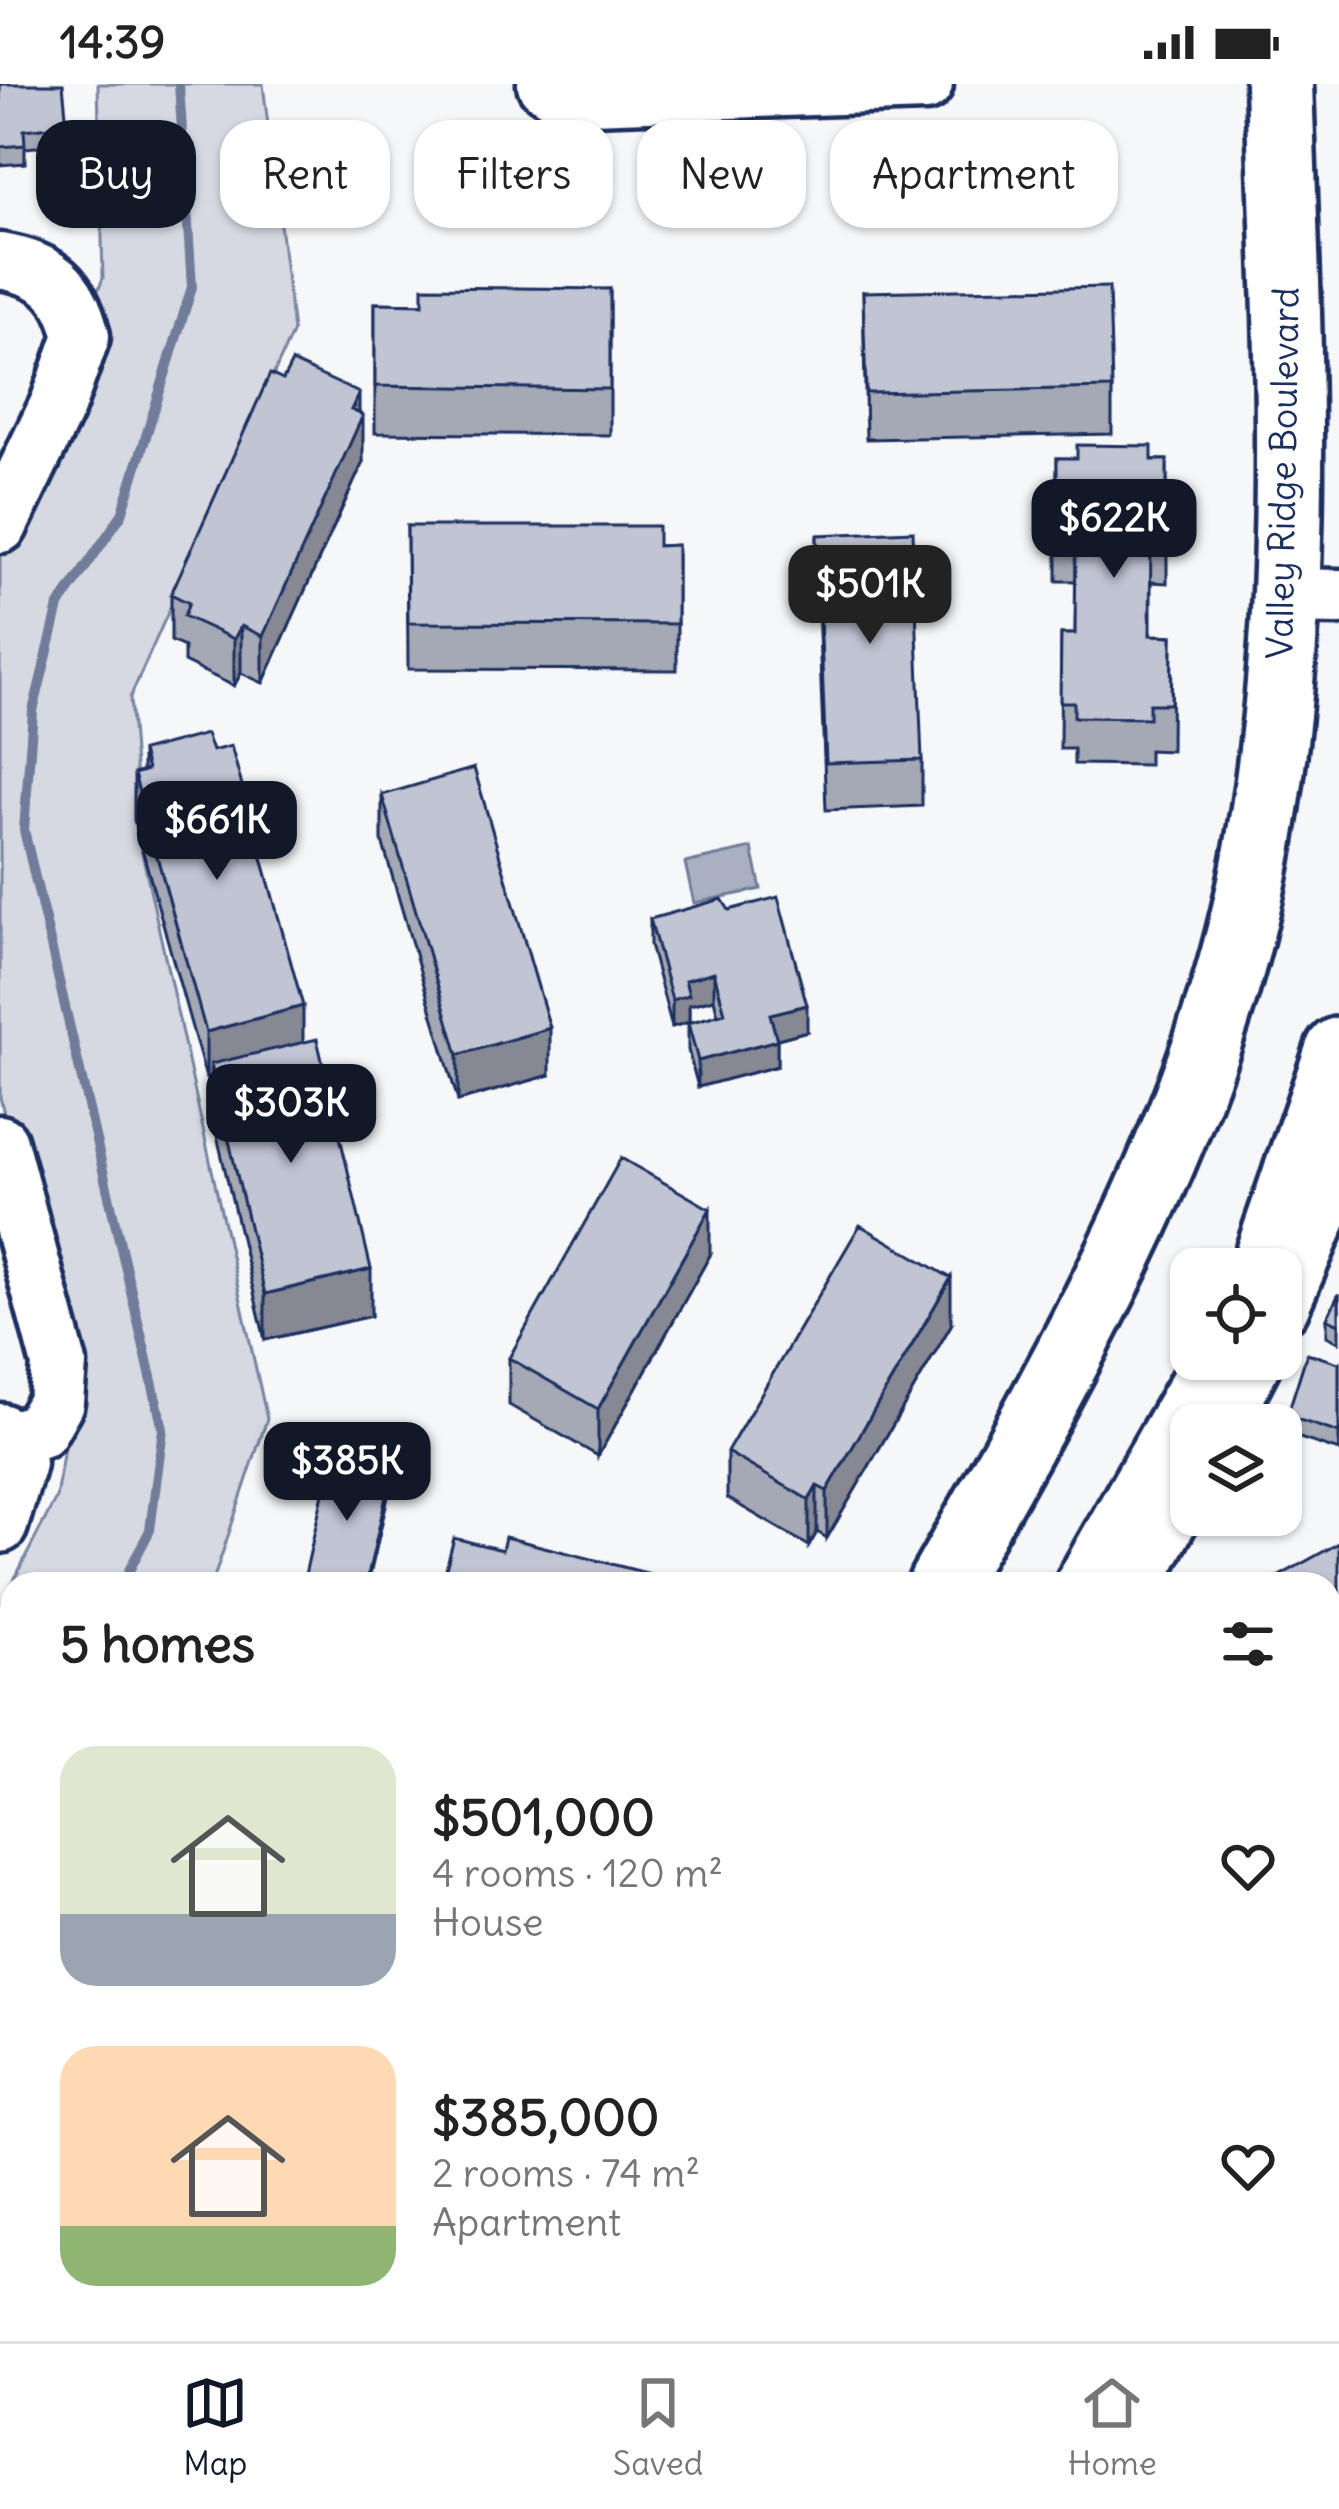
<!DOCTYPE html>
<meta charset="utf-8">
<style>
body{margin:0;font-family:Delius,sans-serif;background:#f2f2f2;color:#222;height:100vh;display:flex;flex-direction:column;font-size:45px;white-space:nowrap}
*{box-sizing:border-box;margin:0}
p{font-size:39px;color:#767676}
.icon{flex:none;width:66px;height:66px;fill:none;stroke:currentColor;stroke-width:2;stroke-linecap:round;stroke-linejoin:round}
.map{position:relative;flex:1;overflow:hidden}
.details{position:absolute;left:0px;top:1488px;width:1341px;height:771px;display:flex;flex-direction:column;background:#fff;border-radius:36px 36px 0 0;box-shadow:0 3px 9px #0004}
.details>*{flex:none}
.hud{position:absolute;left:36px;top:36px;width:1269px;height:108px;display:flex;gap:24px}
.buttons{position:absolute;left:1170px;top:1164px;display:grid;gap:24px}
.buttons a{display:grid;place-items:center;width:132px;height:132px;border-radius:24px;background:#fff;box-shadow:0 3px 9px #0004;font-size:60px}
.price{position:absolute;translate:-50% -102px;padding:0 27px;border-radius:24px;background:#111827;color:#fff;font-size:39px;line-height:78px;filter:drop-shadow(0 3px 6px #0008)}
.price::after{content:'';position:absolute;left:50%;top:72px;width:36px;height:27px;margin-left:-18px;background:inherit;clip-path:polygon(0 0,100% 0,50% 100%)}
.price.on{background:#222;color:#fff}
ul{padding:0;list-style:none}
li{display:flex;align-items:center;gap:36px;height:300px;padding:0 60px}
li span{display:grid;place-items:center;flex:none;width:336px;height:240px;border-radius:36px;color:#555}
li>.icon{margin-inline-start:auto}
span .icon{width:144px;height:144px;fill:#fffc;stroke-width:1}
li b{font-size:51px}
h2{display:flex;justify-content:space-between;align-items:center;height:144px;padding:0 60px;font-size:51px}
.pill{padding:0 42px;border-radius:36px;background:#fff;box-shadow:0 3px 9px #0004;font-size:42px;line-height:108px}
.pill.on{background:#111827;color:#fff}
.status{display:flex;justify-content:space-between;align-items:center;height:84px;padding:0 60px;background:#fff;direction:ltr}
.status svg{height:33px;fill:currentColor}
.dock{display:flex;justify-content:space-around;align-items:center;height:168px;border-top:3px solid #e0e0e0;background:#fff;font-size:33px;color:#767676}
.dock a{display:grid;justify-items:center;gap:6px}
.dock .on{color:#111827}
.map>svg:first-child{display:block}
.green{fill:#d6d9e2;stroke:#7884a0;stroke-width:3}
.water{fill:#a9b0c1;stroke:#707c99;stroke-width:3}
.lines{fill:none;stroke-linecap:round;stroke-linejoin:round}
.stream{stroke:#707c99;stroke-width:10}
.minor-casing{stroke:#1b2f5e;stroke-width:63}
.major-casing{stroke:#1b2f5e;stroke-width:75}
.minor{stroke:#fff;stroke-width:54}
.major{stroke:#fff;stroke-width:66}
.wall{fill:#a5a9b5;stroke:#1b2f5e;stroke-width:3}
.shaded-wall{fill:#868994;stroke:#1b2f5e;stroke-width:3}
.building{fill:#c0c4d3;stroke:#1b2f5e;stroke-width:3}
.labels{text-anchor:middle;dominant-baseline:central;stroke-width:12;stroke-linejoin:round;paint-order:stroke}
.street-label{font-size:36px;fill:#1b2f5e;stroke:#fff}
</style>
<div class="status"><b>14:39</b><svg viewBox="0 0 49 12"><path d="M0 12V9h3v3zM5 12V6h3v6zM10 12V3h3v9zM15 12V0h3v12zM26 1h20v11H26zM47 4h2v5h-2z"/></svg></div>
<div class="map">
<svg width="1339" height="2257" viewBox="0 0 1339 2257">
<rect width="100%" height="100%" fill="#f6f7f9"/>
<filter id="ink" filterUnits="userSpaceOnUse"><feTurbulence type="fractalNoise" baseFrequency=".00833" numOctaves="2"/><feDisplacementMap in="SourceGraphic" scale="24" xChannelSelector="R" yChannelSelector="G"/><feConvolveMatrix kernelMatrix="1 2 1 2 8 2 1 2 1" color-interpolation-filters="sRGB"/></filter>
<g filter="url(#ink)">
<!-- green -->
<path class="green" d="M98 0H263L293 247 130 614 141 764 267 1335 212 1500H12V1877L0 1896V1523L56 1414 72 1313 0 1013V458L103 194Z"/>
<!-- water -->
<path class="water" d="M752 764 761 805 694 819 685 779Z"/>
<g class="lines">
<!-- stream -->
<path class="stream" d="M122 1500 150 1446 163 1345 24 746 33 627 59 522 122 430 192 203 179 0
M0 1723 12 1702"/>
<defs>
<path id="minor" d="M545 0 564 13 925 0
M0 177C49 185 70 203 82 252L58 320 0 441
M1288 512 1339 513
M0 1059 59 1280 56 1318 40 1346 12 1355
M1281 1223 1339 1088
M1221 1341 1255 1275
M0 1347 12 1355 18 1379 0 1441
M1135 1500 1191 1396
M1329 1706 1339 1707
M0 1921 12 1898
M1329 1956 1339 1955
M0 2179 12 2176
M252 2257 253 2247
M744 2257 748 2247
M1003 2257 1007 2247"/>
<path id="major" d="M1264 1185 1339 967
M942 1500C1068 1276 1204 1043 1254 788 1305 528 1288 263 1279 0
M1090 1500 1218 1275
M574 2257 577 2247
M703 2257 705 2247"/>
</defs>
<!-- minor casing -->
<use href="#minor" class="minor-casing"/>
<!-- major casing -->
<use href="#major" class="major-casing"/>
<!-- minor -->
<use href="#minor" class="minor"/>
<!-- major -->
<use href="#major" class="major"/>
</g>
<!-- wall -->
<path class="wall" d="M0 0 67 41V60L25 64V79L0 81Z
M610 205V351L375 349V219L423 220Z
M863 208 1112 304V350L866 355Z
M359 329 363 378 263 599 241 589 234 602 184 578V563L171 557V510Z
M1057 374 1167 376V499L1151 498V551L1172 552 1171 667 1149 666V681L1074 680V665H1060L1061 550H1075L1076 497H1057Z
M407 442 658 462 677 461V586L408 585Z
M817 451 922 676V722L826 726 817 498Z
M142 667 303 959 371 1232 265 1256 211 1026V993L206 994 134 736V690L142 688Z
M382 711 550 991 458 1017 382 757Z
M650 835 807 947 777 955V982L698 1003 688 966V939L718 931 714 915 689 921V938L672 943 650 861Z
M710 1171 598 1372 509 1321V1274Z
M1339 1210V1258L1327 1252V1234Z
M951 1241 827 1454 817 1448 809 1462 727 1414V1368Z
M1339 1279V1367L1287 1350V1332Z
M1329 1754H1339V1873H1329Z
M78 2247H168L167 2256 78 2249Z"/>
<!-- shaded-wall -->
<path class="shaded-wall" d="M359 309V341L363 331V378L263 599V552Z
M241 542V589L234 602V555Z
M714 888V915L689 921V938L672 943V916L685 896Z
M807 921V947L770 957V930Z
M303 922V968L211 980V993L206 994V948Z
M550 944V991L458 1017V971Z
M777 956V982L698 1003V977Z
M710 1125V1171L598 1372V1325Z
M371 1185V1232L265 1256V1210Z
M951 1194V1241L827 1454V1407Z
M392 1386V1395L368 1500H366Z
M817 1402V1448L809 1462V1416Z
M1339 1535V1554L1329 1559V1541Z"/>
<!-- building -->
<path class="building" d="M0 0H63L67 41 24 46 25 61 0 63Z
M423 203 610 205V305L375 302V219L423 220Z
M1109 203 1112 304 866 309 863 208Z
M292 278 359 309 351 326 363 331 263 552 241 542 234 555 184 532 189 519 171 510 270 290 283 296Z
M1077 361 1152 362V376H1167V452H1151L1150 551 1172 552 1171 620H1149V634L1074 633V618H1060L1061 550H1075L1076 451 1057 450V374H1077Z
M407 442H658V462L677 461V540L408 539Z
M913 447 922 676 826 679 817 451Z
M206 650 212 667 231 662 303 922 206 948 134 690 147 686 142 667Z
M474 684 550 944 458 971 382 711Z
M778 813 807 921 770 930 777 956 698 977 688 939 725 929 714 888 685 896 689 911 672 916 650 835 722 815 729 826Z
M317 955 371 1185 265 1210 211 980Z
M621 1074 710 1125 598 1325 509 1274Z
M860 1141 951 1194 827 1407 817 1402 809 1416 727 1368Z
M1339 1210V1240L1327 1234Z
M1307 1269 1339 1279V1349L1287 1332Z
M331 1373 392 1386 366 1500H303Z
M505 1453 690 1500H442L454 1454 502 1466Z
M1339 1459V1535L1329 1541V1500H1265Z
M1329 1754H1339V1855H1329Z
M326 2247H442L440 2257H325Z
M811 2247H908L906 2257H810Z
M1086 2247H1189L1190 2257H1087Z"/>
</g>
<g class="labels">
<!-- street labels -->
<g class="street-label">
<text transform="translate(1283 389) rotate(-89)">Valley Ridge Boulevard</text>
</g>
</g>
</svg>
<div class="buttons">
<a><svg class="icon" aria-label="locate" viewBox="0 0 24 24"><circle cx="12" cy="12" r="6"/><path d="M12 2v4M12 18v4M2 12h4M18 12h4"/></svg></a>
<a><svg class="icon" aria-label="layers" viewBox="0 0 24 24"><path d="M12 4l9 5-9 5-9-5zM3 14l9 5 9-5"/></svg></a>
</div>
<b class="price" style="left:1114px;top:497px">$622K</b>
<b class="price on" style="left:870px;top:563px">$501K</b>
<b class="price" style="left:217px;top:799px">$661K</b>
<b class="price" style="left:291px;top:1082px">$303K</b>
<b class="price" style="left:347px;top:1440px">$385K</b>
<div class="hud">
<a class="pill on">Buy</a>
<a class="pill">Rent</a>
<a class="pill">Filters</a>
<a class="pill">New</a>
<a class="pill">Apartment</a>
</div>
<section class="details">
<h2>5 homes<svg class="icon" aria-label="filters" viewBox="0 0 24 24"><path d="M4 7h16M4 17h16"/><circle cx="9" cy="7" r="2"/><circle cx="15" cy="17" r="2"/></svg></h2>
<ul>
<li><span style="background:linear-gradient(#dfe7d0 70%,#9aa5b1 0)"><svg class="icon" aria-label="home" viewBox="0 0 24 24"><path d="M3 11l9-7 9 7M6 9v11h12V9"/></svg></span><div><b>$501,000</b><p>4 rooms · 120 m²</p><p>House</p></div><svg class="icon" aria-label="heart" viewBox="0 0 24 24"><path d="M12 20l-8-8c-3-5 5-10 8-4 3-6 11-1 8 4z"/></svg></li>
<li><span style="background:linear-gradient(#ffd9b3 75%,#8fb573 0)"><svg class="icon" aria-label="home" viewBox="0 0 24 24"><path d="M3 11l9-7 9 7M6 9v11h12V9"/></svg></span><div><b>$385,000</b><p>2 rooms · 74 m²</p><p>Apartment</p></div><svg class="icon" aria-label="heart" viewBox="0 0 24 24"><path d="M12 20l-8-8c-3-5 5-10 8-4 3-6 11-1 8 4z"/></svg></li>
</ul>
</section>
</div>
<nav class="dock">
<a class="on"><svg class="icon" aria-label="map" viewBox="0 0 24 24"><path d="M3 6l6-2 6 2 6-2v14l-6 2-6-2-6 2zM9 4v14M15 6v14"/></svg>Map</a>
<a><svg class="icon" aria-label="saved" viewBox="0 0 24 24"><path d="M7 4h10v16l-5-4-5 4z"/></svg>Saved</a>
<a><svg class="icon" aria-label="home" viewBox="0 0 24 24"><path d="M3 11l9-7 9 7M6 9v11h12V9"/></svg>Home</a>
</nav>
